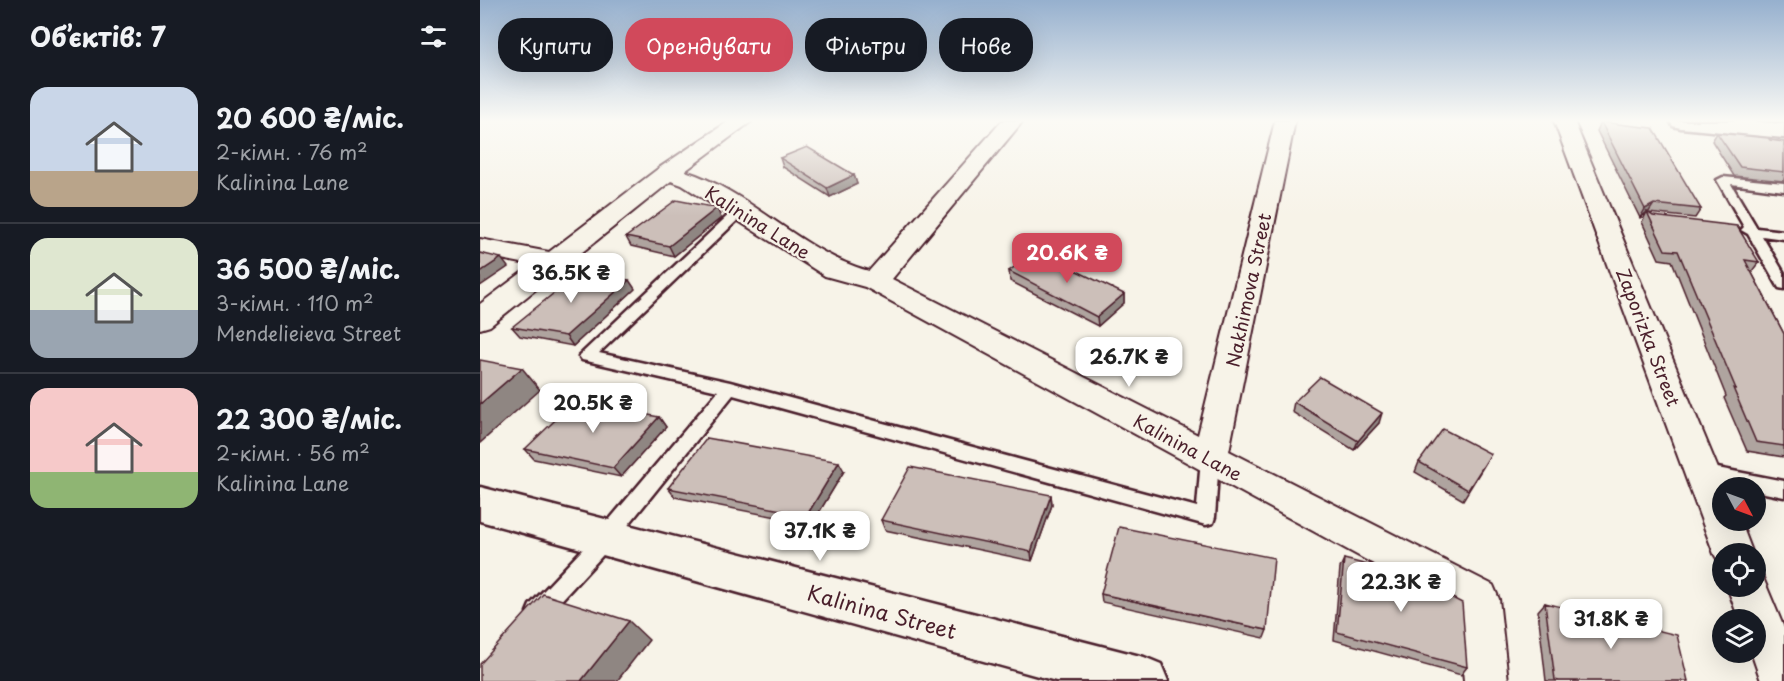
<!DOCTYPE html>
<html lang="uk">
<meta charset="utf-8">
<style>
body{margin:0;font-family:"Playpen Sans",sans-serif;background:#242831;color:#f1f3f6;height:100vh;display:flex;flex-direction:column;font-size:22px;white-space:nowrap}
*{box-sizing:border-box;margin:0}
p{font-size:20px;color:#9ea1a6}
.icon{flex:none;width:33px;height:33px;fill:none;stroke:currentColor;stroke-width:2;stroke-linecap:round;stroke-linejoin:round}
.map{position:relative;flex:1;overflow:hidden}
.sheet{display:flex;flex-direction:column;background:#171b24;width:480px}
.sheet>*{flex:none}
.hud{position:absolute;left:18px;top:18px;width:570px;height:54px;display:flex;gap:12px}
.needle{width:39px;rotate:131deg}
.buttons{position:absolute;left:1232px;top:477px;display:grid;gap:12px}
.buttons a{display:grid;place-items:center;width:54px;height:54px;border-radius:50%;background:#171b24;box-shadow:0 6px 24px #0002;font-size:30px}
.price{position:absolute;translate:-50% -51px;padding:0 14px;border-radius:12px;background:#fff;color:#222;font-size:20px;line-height:39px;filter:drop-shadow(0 2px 3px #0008)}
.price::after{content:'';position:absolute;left:50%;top:36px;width:18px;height:14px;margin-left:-9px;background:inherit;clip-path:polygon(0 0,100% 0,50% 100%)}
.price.selected{background:#d1495b;color:#fff}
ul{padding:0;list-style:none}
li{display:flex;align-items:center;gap:18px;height:150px;padding:0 30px}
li+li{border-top:2px solid #363941}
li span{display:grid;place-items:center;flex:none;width:168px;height:120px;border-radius:18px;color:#555}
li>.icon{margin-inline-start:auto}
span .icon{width:72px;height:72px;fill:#fffc;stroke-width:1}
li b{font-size:26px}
h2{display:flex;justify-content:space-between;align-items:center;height:72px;padding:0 30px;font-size:26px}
.pill{padding:0 21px;border-radius:24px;background:#171b24;box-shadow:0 6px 24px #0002;font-size:21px;line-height:54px}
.pill.selected{background:#d1495b;color:#fff}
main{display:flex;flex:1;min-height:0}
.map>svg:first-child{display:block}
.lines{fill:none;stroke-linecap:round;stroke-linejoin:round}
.lane-casing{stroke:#4a1f2b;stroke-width:5}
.street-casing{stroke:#4a1f2b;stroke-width:4}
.secondary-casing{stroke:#4a1f2b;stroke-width:5}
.lane{fill:#f7f3e8;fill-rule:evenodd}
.street{fill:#f7f3e8;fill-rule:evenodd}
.secondary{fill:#f7f3e8;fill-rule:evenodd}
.wall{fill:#afa49f;stroke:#4a1f2b;stroke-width:1.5}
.shaded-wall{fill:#8f8682;stroke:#4a1f2b;stroke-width:1.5}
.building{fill:#ccbfb9;stroke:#4a1f2b;stroke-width:1.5}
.labels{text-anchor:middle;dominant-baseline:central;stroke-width:4.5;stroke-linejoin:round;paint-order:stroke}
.street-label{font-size:18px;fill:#4a1f2b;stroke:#f7f3e8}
.near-street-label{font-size:21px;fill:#4a1f2b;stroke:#f7f3e8}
</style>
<main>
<section class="sheet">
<h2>Об’єктів: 7<svg class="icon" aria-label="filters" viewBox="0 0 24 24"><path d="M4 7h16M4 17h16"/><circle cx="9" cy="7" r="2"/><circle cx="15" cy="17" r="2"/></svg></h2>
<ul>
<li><span style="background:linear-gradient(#c9d6e8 70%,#b9a48a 0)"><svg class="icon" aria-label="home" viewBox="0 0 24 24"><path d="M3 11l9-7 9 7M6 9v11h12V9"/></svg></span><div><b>20 600 ₴/міс.</b><p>2-кімн. · 76 m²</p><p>Kalinina Lane</p></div></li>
<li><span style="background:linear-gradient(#dfe7d0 60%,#9aa5b1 0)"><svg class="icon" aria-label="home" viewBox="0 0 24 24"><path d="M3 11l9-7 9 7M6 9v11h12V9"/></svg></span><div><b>36 500 ₴/міс.</b><p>3-кімн. · 110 m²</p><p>Mendelieieva Street</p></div></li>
<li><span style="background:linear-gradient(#f6c9c9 70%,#8fb573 0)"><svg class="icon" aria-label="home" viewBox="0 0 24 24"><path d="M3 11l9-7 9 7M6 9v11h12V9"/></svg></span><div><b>22 300 ₴/міс.</b><p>2-кімн. · 56 m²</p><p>Kalinina Lane</p></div></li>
</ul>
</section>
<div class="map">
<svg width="1304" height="681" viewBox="0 0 1304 681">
<rect width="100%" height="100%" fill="#f7f3e8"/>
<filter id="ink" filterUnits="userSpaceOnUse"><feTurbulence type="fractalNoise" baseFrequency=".0167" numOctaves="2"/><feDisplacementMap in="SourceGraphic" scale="12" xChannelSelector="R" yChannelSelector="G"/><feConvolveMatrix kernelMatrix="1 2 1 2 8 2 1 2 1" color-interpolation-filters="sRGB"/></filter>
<g filter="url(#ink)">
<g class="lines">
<defs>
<path id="lane" d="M1243 177 1304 183V191L1251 184 1277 228 1304 231V239L1282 236 1304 273V289L1299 288 1268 234 1261 230 1264 227 1237 180Z
M261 206 265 207V213L119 353 250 382 717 507 721 459 724 454 730 452 736 454 739 459 735 517 733 523 726 525 253 395 133 544 64 619 57 622 50 619 47 612 50 605 119 532 238 391 107 361 102 360 99 356 257 207Z
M1222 465 1304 481V497L1275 491V488H1261L1216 477 1213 472 1216 467Z"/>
<path id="street" d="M249 121H272L205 171C270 191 322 253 389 271L522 121H543L412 279 718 435 795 121H815L749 451 1013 585 1019 599 1028 681H984L978 610 385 287 345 276 202 185 191 181 10 326 0 329V304L52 265 0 255V239L69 252 179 168Z
M1074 121H1094L1246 488H1242V520H1260L1273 554H1242V567L1234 554Z
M1275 570 1281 573 1304 628V681H1281L1271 652H1275V620H1259L1247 586H1275Z"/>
<path id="secondary" d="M1190 121H1267L1304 124V138L1201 128 1193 126Z
M0 487 664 657 681 664 688 681H576L0 521Z"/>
</defs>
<!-- lane casing -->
<use href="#lane" class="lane-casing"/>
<!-- street casing -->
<use href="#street" class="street-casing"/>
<!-- secondary casing -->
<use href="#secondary" class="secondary-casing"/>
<!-- lane -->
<use href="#lane" class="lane"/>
<!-- street -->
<use href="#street" class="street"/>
<!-- secondary -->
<use href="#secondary" class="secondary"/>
</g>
<!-- wall -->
<path class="wall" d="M1121 122 1221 209 1215 218 1168 213 1173 216 1279 262 1272 271H1271L1304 334V457L1267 451 1244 398 1246 396 1192 261 1179 259 1162 222 1166 214 1160 218 1117 131Z
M1237 133 1304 142V181L1254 176 1232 141Z
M300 158 374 175 377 184 350 197 303 167Z
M237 208 241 218 194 256 151 246 146 237Z
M529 271 644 294V303L618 326 530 281Z
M155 289 93 346 40 336 32 327Z
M814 402 899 423 874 450 812 412Z
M179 417 186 427 141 477 54 459 45 449Z
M939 462 1005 464 983 500 935 472Z
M364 471 332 524 195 497 188 488Z
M571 495 572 505 552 561 405 530 401 520Z
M864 559 987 667 981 675 854 640 860 568Z
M621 594 787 630 784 638 622 602Z
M1065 603 1208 681H1066L1058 611Z"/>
<!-- shaded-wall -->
<path class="shaded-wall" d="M374 175 377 184 350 197 347 188Z
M1174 204 1168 213 1167 212 1160 218 1165 209Z
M237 208 241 218 194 256 189 246Z
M21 258 28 267 0 286V272Z
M149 280 155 289 93 346 86 336Z
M644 294V303L618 326 617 317Z
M42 368 60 390 0 443V404Z
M902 413 899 423 874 450 878 441Z
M179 417 186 427 141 477 133 468Z
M359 462 364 471 332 524 327 515Z
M571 495 572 505 552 561 551 552Z
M149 621 169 640 137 681H101Z"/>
<!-- building -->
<path class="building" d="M1121 122 1173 128 1221 209 1174 204 1165 209Z
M1237 133 1288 138 1290 140 1304 142V172L1260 167Z
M327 147 374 175 347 188 300 158Z
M196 200 237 208 189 246 146 237Z
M1167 212 1173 216 1257 226 1279 262 1265 260 1304 334V446L1276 442 1253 388 1256 389 1198 251 1185 250Z
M556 251 644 294 617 317 529 271Z
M0 253 21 258 0 272Z
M100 272 149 280 86 336 32 327Z
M0 360 42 368 0 404Z
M840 377 902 413 878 441 814 402Z
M95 401 179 417 133 468 45 449Z
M963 429 1011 454 988 490 939 462Z
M227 438 359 462 327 515 188 488Z
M430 467 571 495 551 552 401 520Z
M639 527 794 558 787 630 621 594Z
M864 559 931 576 982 603 987 667 857 632Z
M63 594 149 621 101 681H0V664Z
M1065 603 1197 635 1208 681H1079L1075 680Z"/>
</g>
<!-- sky -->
<linearGradient id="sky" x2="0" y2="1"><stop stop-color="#96b0ce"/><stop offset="0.56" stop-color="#fbfaf5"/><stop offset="1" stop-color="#fbfaf5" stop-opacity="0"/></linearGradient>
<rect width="1304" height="216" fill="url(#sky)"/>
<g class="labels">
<!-- street labels -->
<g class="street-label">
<text transform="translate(278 222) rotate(32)">Kalinina Lane</text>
<text transform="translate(768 290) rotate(-78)">Nakhimova Street</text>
<text transform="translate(1169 337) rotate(69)">Zaporizka Street</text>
<text transform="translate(708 447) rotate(28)">Kalinina Lane</text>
</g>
<!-- near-street labels -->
<g class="near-street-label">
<text transform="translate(402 611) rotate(15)">Kalinina Street</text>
</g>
</g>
</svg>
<div class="buttons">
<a><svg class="needle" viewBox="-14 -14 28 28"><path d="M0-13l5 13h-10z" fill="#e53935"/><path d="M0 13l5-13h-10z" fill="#9ea1a6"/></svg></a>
<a><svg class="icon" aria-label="locate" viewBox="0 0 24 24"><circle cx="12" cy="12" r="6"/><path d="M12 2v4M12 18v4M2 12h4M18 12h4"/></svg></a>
<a><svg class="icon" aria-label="layers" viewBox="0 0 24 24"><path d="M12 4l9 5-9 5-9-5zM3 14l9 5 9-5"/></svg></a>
</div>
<b class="price selected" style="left:587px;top:284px">20.6K ₴</b>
<b class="price" style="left:91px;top:304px">36.5K ₴</b>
<b class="price" style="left:649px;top:388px">26.7K ₴</b>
<b class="price" style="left:113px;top:434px">20.5K ₴</b>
<b class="price" style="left:340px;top:562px">37.1K ₴</b>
<b class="price" style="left:921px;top:613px">22.3K ₴</b>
<b class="price" style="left:1131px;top:650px">31.8K ₴</b>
<div class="hud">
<a class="pill">Купити</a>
<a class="pill selected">Орендувати</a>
<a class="pill">Фільтри</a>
<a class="pill">Нове</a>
</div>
</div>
</main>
